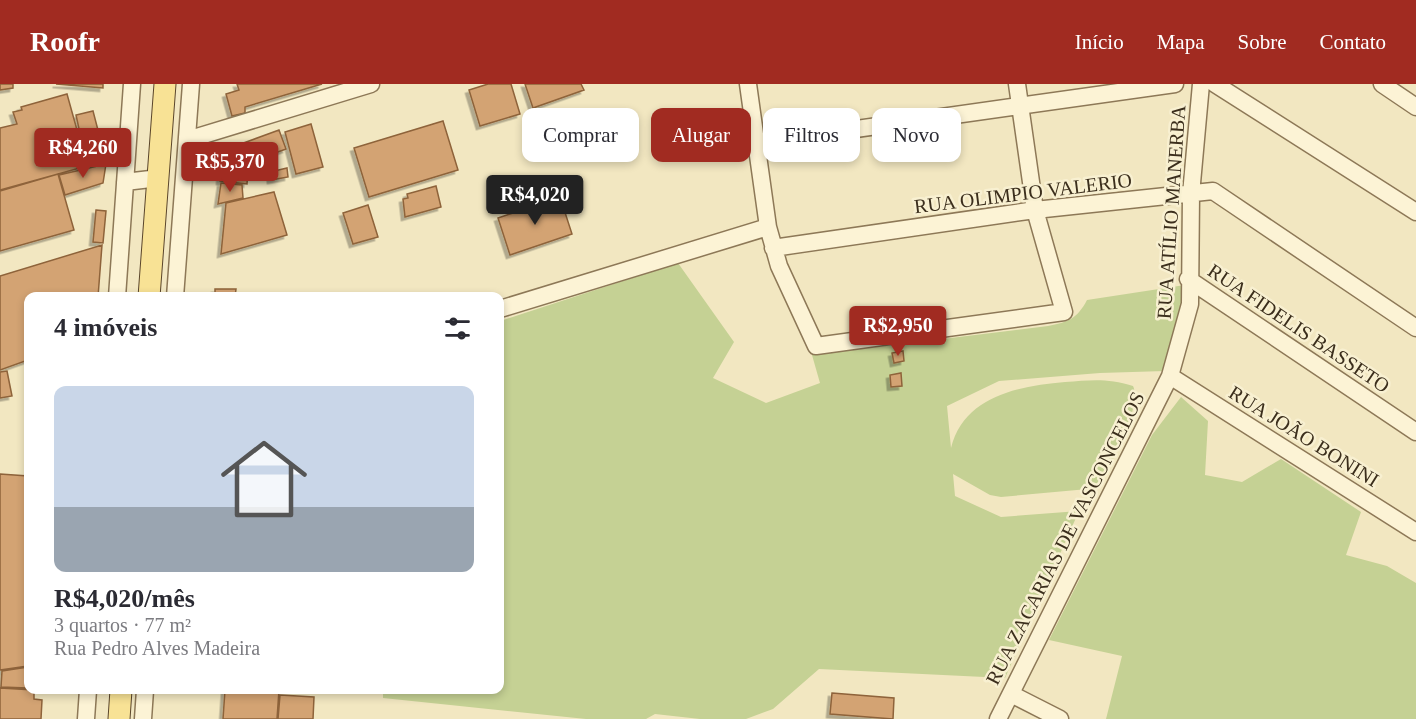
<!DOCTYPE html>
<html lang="pt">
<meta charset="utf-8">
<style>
body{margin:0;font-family:Georgia,serif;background:#f2f2f3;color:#2b2b33;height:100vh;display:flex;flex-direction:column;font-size:22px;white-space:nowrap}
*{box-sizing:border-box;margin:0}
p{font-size:20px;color:#7c7c81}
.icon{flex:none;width:33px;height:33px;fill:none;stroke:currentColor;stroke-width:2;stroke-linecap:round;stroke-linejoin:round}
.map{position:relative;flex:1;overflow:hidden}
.drawer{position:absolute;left:24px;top:208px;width:480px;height:402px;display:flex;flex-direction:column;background:#fff;border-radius:12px;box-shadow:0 3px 9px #0003}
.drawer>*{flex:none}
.banner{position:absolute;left:522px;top:24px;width:570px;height:54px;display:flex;gap:12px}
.price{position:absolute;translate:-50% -51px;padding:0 14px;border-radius:6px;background:#a12b21;color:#fff;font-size:20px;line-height:39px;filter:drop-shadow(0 2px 3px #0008)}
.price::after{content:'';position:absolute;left:50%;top:36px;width:18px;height:14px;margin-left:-9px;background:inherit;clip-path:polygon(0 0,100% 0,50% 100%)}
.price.current{background:#222;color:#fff}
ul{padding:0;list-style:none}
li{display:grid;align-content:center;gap:12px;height:318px;padding:0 30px}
li span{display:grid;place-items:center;height:186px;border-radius:12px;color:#555}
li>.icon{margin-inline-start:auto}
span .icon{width:108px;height:108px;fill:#fffc;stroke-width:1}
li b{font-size:26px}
h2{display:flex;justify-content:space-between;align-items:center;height:72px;padding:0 30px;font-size:26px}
.pill{padding:0 21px;border-radius:12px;background:#fff;box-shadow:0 3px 9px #0003;font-size:21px;line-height:54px}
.pill.current{background:#a12b21;color:#fff}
header{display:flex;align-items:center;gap:36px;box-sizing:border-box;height:84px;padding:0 30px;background:#a12b21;color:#fff}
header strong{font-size:28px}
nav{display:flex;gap:33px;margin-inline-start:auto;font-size:21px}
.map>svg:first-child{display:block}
.green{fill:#c5d194}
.building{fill:#d3a373;stroke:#8e633a;stroke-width:1.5;filter:url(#shadow)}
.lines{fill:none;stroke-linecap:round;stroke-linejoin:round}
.minor-casing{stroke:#8d7857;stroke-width:19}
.major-casing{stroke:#5a452b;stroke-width:23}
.minor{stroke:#fcf3d5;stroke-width:16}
.major{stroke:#f8e295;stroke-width:21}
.labels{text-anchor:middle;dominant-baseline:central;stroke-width:5;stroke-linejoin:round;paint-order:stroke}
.street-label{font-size:20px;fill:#3b2e1c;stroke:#f8f0d1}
</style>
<header>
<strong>Roofr</strong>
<nav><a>Início</a><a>Mapa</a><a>Sobre</a><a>Contato</a></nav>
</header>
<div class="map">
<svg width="1416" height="635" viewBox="0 0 1416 635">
<defs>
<filter id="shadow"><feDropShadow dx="-3.5" dy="3.5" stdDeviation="0" flood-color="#0004"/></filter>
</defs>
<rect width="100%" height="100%" fill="#f2e7c1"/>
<!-- green -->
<path class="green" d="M678 179 734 258 713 294 766 319 820 299 812 271 1048 242C1068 238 1077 235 1087 216L1185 201 1182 247 1165 287 1100 289 999 297 947 322 951 364C964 312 1019 302 1065 298 1091 296 1108 294 1133 302 1143 323 1109 381 1099 404L1001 413 990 411 953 390 955 412 1001 433 1079 427 1005 594 819 585 773 625 746 635H700L655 630 646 635H586L383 614V606H500V237Z
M1181 313 1208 337 1205 391 1242 398 1281 375 1361 428 1346 471 1387 482 1416 499V635H1106L1122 572 1049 556 1152 351Z"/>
<!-- building -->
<path class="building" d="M0 0H13V4L0 6Z
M56 0H103V4Z
M237 0H322L245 23V29L232 32 226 10 239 6Z
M488 0H511L520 30 480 42 469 6Z
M525 0H581L584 6 533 24Z
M67 10 87 82 0 106V44L17 40 13 28 22 26 21 23Z
M93 27 99 50 81 54 76 31Z
M443 37 458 86 369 113 354 64Z
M311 40 323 83 296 90 285 48Z
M279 46 286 65 245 80 238 61Z
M106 80 103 99 65 111 59 91Z
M221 83 248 85 247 100 220 97Z
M287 84 288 93 271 96 270 88Z
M58 90 74 146 0 167V107Z
M221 99 242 101 243 114 218 120Z
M436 102 441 123 405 133 403 115 408 114 407 110Z
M274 108 287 151 221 170 226 119Z
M560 113 572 150 510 171 498 134Z
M368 121 378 153 353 160 343 129Z
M96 126 106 127 103 159 93 158Z
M102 161 98 213H28V276L0 286V192Z
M215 205H236L235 213H215Z
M903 267 904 277 894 279 892 269Z
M7 287 12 312 0 314V288Z
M901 289 902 302 891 303 890 291Z
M0 390 28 392V582L0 586Z
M28 583V604L1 603 2 587Z
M0 604 34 606V615L42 616 41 635H0Z
M225 606H279L277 635H223Z
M832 609 894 614 893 635 830 630Z
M280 611 314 613 313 635H278Z"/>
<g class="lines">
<defs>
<path id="minor" d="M748 0 768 143 779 182 816 262 1064 228 1035 126 1017 0
M1215 0 1416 128
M1382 0 1416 23
M187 56 371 0
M757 59 1175 0
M125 98 159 94
M773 164 1035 126 1213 107 1416 244
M1188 195 1416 348
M117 213 132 0
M175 213 191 0
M500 225 768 143
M1170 292 1416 448
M1011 610 1060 635
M86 635 88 606
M143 635 145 606
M998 635 1170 292 1190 220 1191 110 1201 0"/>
<path id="major" d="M149 213 165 0
M119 635 121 606"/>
</defs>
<!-- minor casing -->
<use href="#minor" class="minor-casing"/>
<!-- major casing -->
<use href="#major" class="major-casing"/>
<!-- minor -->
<use href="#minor" class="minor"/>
<!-- major -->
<use href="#major" class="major"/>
</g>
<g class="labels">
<!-- street labels -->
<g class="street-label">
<text transform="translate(1023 109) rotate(-7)">RUA OLIMPIO VALERIO</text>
<text transform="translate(1171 128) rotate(-86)">RUA ATÍLIO MANERBA</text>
<text transform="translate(1299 244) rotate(34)">RUA FIDELIS BASSETO</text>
<text transform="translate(1304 352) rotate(32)">RUA JOÃO BONINI</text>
<text transform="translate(1065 454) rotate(-63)">RUA ZACARIAS DE VASCONCELOS</text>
</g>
</g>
</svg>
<b class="price" style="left:83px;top:95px">R$4,260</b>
<b class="price" style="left:230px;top:109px">R$5,370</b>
<b class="price current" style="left:535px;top:142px">R$4,020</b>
<b class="price" style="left:898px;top:273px">R$2,950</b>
<div class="banner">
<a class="pill">Comprar</a>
<a class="pill current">Alugar</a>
<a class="pill">Filtros</a>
<a class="pill">Novo</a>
</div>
<section class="drawer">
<h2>4 imóveis<svg class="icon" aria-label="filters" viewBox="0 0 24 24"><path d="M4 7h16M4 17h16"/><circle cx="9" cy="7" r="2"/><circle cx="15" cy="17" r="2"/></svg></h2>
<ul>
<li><span style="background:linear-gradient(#c9d6e8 65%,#9aa5b1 0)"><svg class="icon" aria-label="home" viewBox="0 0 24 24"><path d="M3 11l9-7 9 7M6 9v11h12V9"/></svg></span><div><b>R$4,020/mês</b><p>3 quartos · 77 m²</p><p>Rua Pedro Alves Madeira</p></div></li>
</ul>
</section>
</div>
